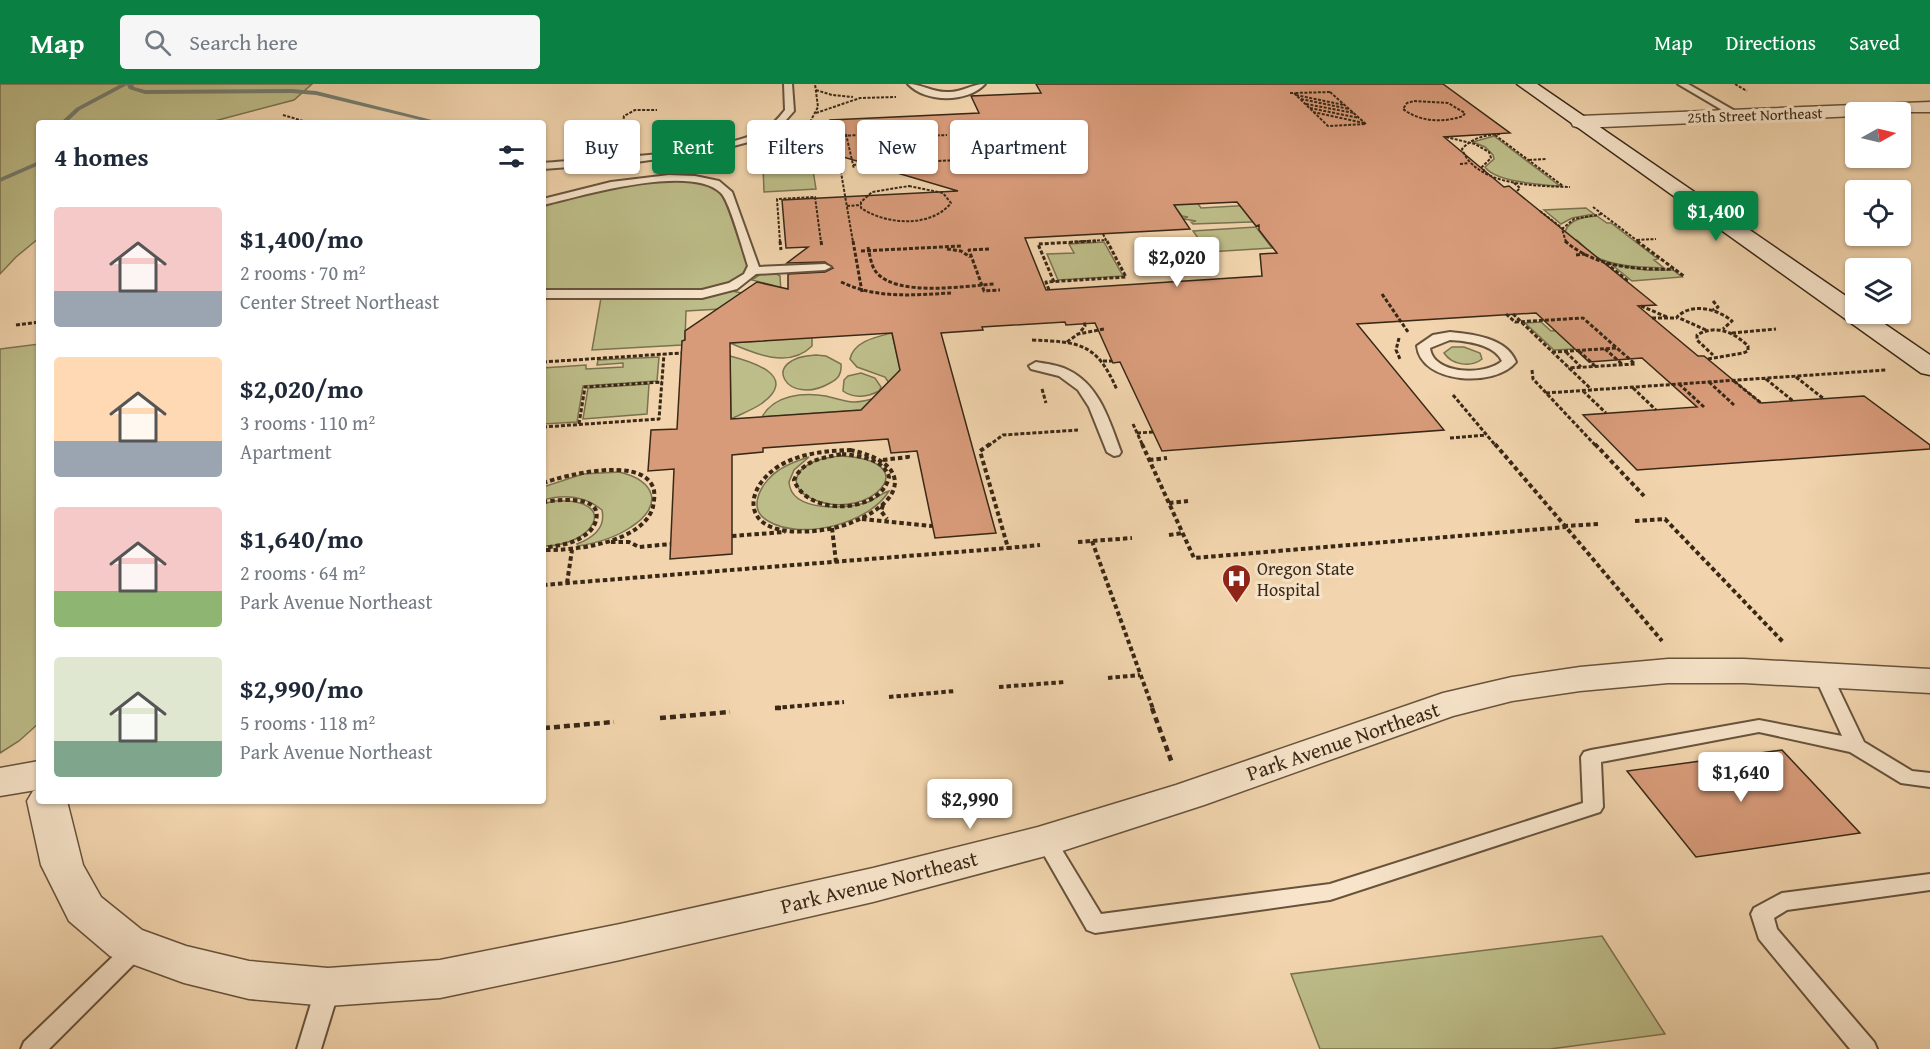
<!DOCTYPE html>
<meta charset="utf-8">
<style>
body{margin:0;font-family:"Gentium Book Plus",serif;background:#f6f6f7;color:#1f2937;height:100vh;display:flex;flex-direction:column;font-size:22px;white-space:nowrap}
*{box-sizing:border-box;margin:0}
p{font-size:20px;color:#747a83}
.icon{flex:none;width:33px;height:33px;fill:none;stroke:currentColor;stroke-width:2;stroke-linecap:round;stroke-linejoin:round}
.map{position:relative;flex:1;overflow:hidden}
.drawer{position:absolute;left:36px;top:36px;width:510px;height:684px;display:flex;flex-direction:column;background:#fff;border-radius:6px;box-shadow:0 2px 4px #0004}
.drawer>*{flex:none}
.guide{position:absolute;left:564px;top:36px;width:570px;height:54px;display:flex;gap:12px}
.needle{width:39px;rotate:82deg}
.controls{position:absolute;left:1845px;top:18px;display:grid;gap:12px}
.controls a{display:grid;place-items:center;width:66px;height:66px;border-radius:6px;background:#fff;box-shadow:0 2px 4px #0004;font-size:30px}
.price{position:absolute;translate:-50% -51px;padding:0 14px;border-radius:6px;background:#fff;color:#222;font-size:20px;line-height:39px;filter:drop-shadow(0 2px 3px #0008)}
.price::after{content:'';position:absolute;left:50%;top:36px;width:18px;height:14px;margin-left:-9px;background:inherit;clip-path:polygon(0 0,100% 0,50% 100%)}
.price.active{background:#0b8043;color:#fff}
ul{padding:0;list-style:none}
li{display:flex;align-items:center;gap:18px;height:150px;padding:0 18px}
li span{display:grid;place-items:center;flex:none;width:168px;height:120px;border-radius:6px;color:#555}
li>.icon{margin-inline-start:auto}
span .icon{width:72px;height:72px;fill:#fffc;stroke-width:1}
li b{font-size:26px}
h2{display:flex;justify-content:space-between;align-items:center;height:72px;padding:0 18px;font-size:26px}
.tag{padding:0 21px;border-radius:6px;background:#fff;box-shadow:0 2px 4px #0004;font-size:21px;line-height:54px}
.tag.active{background:#0b8043;color:#fff}
header{display:flex;align-items:center;gap:36px;box-sizing:border-box;height:84px;padding:0 30px;background:#0b8043;color:#fff}
header strong{font-size:28px}
nav{display:flex;gap:33px;margin-inline-start:auto;font-size:21px}
.search{width:420px;height:54px;background:#f6f6f7;display:flex;align-items:center;gap:15px;box-sizing:border-box;padding:0 21px;border-radius:6px;color:#747a83;font-size:22px}
.map>svg:first-child{display:block}
.green{fill:#bdbd89;stroke:#7b7250;stroke-width:1.5}
.lines{fill:none;stroke-linecap:round;stroke-linejoin:round}
.stream{fill:#747e71;fill-rule:evenodd}
.building{fill:#d89b7a;stroke:#392816;stroke-width:1.5;fill-rule:evenodd}
.service-casing{stroke:#67533c;stroke-width:4}
.minor-casing{stroke:#67533c;stroke-width:3}
.secondary-casing{stroke:#392816;stroke-width:3}
.path-far3{stroke:#392816;stroke-width:2;stroke-dasharray:3 1.5;stroke-linecap:butt}
.path-far2{stroke:#392816;stroke-width:3;stroke-dasharray:4 2;stroke-linecap:butt}
.path-far1{stroke:#392816;stroke-width:4;stroke-dasharray:4.5 3;stroke-linecap:butt}
.path{stroke:#392816;stroke-width:4.5;stroke-dasharray:6 4;stroke-linecap:butt}
.service{fill:#f7e4ca;fill-rule:evenodd}
.minor{fill:#f7e4ca;fill-rule:evenodd}
.secondary{fill:#f7e4ca;fill-rule:evenodd}
.labels{text-anchor:middle;dominant-baseline:central;stroke-width:6;stroke-linejoin:round;paint-order:stroke}
.far-street-label{font-size:15px;fill:#392816;stroke:#f7e4ca}
.poi-label{font-size:18px;fill:#392816;stroke:#f7e4ca;text-anchor:start}
.near-street-label{font-size:21px;fill:#392816;stroke:#f7e4ca}
</style>
<header>
<strong>Map</strong>
<div class="search"><svg class="icon" aria-label="search" viewBox="0 0 24 24"><circle cx="10" cy="10" r="6"/><path d="M15 15l6 6"/></svg>Search here</div>
<nav><a>Map</a><a>Directions</a><a>Saved</a></nav>
</header>
<div class="map">
<svg width="1930" height="965" viewBox="0 0 1930 965">
<rect width="100%" height="100%" fill="#f2d5ae"/>
<filter id="stains"><feTurbulence type="fractalNoise" baseFrequency=".00333" numOctaves="4"/><feColorMatrix values="0 0 0 0 .2 0 0 0 0 .09 0 0 0 0 .02 0 0 0 .5 -.17"/></filter>
<radialGradient id="worn" r=".72"><stop offset=".6" stop-color="#630" stop-opacity="0"/><stop offset="1" stop-color="#630" stop-opacity=".3"/></radialGradient>
<!-- green -->
<path class="green" d="M0 0H312L294 16 207 39H39V154L16 173 0 190Z
M1494 52 1560 102C1542 101 1495 98 1485 83L1494 75 1493 71 1485 63 1473 58Z
M812 80 816 105 764 108 763 82Z
M669 96C688 96 711 97 724 112L747 181 744 190 730 200 703 207H543V120L612 103Z
M1184 100 1201 124 1274 120 1282 137 1193 140 1191 138 1196 137 1184 135 1183 134 1188 133 1182 132 1178 127H1168Z
M1586 124 1594 130 1572 134 1561 140 1544 126Z
M1597 132 1607 139H1611L1658 175 1654 176 1664 184C1642 183 1614 183 1594 172 1587 168 1583 161 1577 156L1568 157 1565 148C1569 135 1584 133 1597 132Z
M1256 143 1272 164 1208 168 1193 147Z
M1104 158 1123 192 1058 196 1047 170 1074 169 1069 160Z
M1611 180 1645 186H1673L1682 193 1632 197Z
M775 189 780 192 781 208 859 217 686 227 685 256 682 257V261L592 266 601 214 687 215 732 207 757 212 772 201 752 196 761 190Z
M1541 238 1551 247 1572 245 1612 263 1554 266 1525 239Z
M892 249 909 323 762 333C774 311 803 308 826 312 835 314 844 318 854 318 863 318 873 315 882 312L889 299 885 293 857 283 850 275C854 257 876 253 892 249Z
M812 253V262C789 285 755 270 730 259Z
M39 260V639L19 657 0 669V265Z
M1452 263H1464L1480 269 1482 275C1471 284 1452 281 1444 269Z
M816 271 826 272 841 280C842 290 838 295 830 299 787 324 757 274 816 271Z
M730 272C753 278 800 292 761 320 752 326 741 330 731 335Z
M659 273 657 297 583 302 577 338 543 340V284L586 281V285L623 283V279L597 281 598 276Z
M861 289 875 294 881 303 879 307C868 313 854 315 843 307L844 296 848 292Z
M649 300 647 330 583 335 588 304Z
M840 372C929 376 870 438 815 416 791 407 790 389 813 378 822 374 831 373 840 372Z
M809 373 794 386 789 398C791 429 848 425 868 418 875 415 882 409 889 407 869 440 801 457 768 437 745 424 763 396 779 386 788 380 799 376 809 373Z
M619 388C656 396 664 422 631 443 615 454 597 459 578 462L577 460C593 454 606 444 602 426 585 412 564 410 543 416V403L583 390Z
M554 417C623 414 593 463 543 462V420Z
M1602 852 1665 950 1550 965H1320L1291 890Z"/>
<g class="lines">
<!-- stream -->
<path class="stream" d="M121 0H133L134 3 145 6 292 5 316 7 436 37 433 39 316 11 292 9 145 10 129 5 127 1 80 26 66 39H60L76 24Z
M39 77V81L0 98V94Z"/>
</g>
<!-- building -->
<path class="building" d="M1036 0H1443L1510 49 1444 53 1504 103 1509 102 1656 221 1638 222 1698 272H1704L1761 319 1864 312 1930 361V365L1637 386 1583 331 1697 323 1642 274 1589 278 1536 229 1357 240 1444 346 1162 367 1120 278 1113 279 1095 239 1066 241 1065 238 982 243 983 246 941 249 996 449 935 454 917 367 891 369 888 355 763 364V368L732 371V470L670 475 674 385 648 387 651 346 677 345 682 257 685 256V247L757 198 788 205V190L825 188 833 184 825 178 787 179 808 163 786 164 782 116 958 107 833 70 830 36 979 29 971 12 1041 9ZM1237 118 1256 142 1259 141V146L1277 169 1260 170 1262 192 1046 206 1025 154 1190 145 1174 121ZM892 249 900 286 861 326 731 335 730 259Z
M1782 666 1860 749 1696 773 1627 687Z"/>
<g class="lines">
<defs>
<path id="service" d="M784 0H792L794 27 778 45 752 57 715 67 636 78 543 85V79C595 74 734 72 772 40 777 36 781 31 785 26Z
M908 0C922 0 933 9 949 8 963 8 972 0 985 0 967 19 926 19 908 0Z
M1678 0H1688L1742 31 1734 33Z
M669 91 695 92 719 97 732 108 759 183 825 180 831 183 825 186 756 190 737 205 702 214H543V206H702L729 199 744 190 748 182C743 167 730 118 721 109 691 79 581 112 543 121V115L611 98Z
M1450 248C1472 250 1507 254 1516 278 1495 304 1421 300 1417 262L1433 251ZM1450 256C1467 257 1494 260 1502 277 1485 292 1433 291 1430 264Z
M1036 278C1047 280 1058 281 1068 286 1100 301 1110 339 1121 368L1119 371 1114 372 1107 368 1089 323 1078 306 1059 292 1031 285 1029 282Z
M1823 585 1829 587 1832 591 1864 658 1912 687 1930 689V703L1901 699 1850 668 1759 648 1601 678 1603 723 1600 728 1330 816 1095 849 1087 846 1036 757 1039 751 1046 749 1053 751 1101 830 1330 800 1583 719 1581 673 1584 668 1591 666 1759 636 1842 652 1814 591 1817 587Z
M1930 790V806L1787 826 1774 834 1777 845 1874 958 1877 965H1850L1759 855 1751 830 1754 824 1782 809Z
M137 854 145 857 148 863 145 869 49 965H21L24 958 129 857Z
M328 893 336 896 340 903 321 965H297L316 903 320 896Z"/>
<path id="minor" d="M1930 18V28H1856V32L1580 44 1573 42 1571 38 1573 34 1580 32Z
M1668 575H1744L1930 585V609L1744 599H1668L1580 607 1512 617 1453 632 1204 721 1053 770 873 818 620 876 440 914 328 922 249 915 184 899 110 872 69 837 41 781 27 717 33 707 36 706 0 712V684L39 677V717H67L83 781 101 813 142 846 186 862 249 877 328 884 440 876 620 840 873 784 1038 743 1176 701 1443 609 1512 593 1580 583Z"/>
<path id="secondary" d="M1517 0H1537L1856 219V230H1870L1930 271V291L1921 289Z"/>
</defs>
<!-- service casing -->
<use href="#service" class="service-casing"/>
<!-- minor casing -->
<use href="#minor" class="minor-casing"/>
<!-- secondary casing -->
<use href="#secondary" class="secondary-casing"/>
<!-- path-far3 -->
<path class="path-far3" d="M1735 0 1747 7
M816 6 832 11 853 13
M1330 8 1366 40 1328 42 1294 9Z
M1290 9H1294
M1296 11 1344 21
M1301 15 1349 25
M1414 17 1448 19 1465 29 1463 32C1443 39 1420 38 1403 25L1407 19Z
M1306 20 1354 29
M1310 24 1359 34
M1313 28 1364 39
M816 29 860 14 896 13
M283 31 310 39
M810 38 818 23 815 0
M846 50 854 85
M911 50 927 55
M1500 50C1485 51 1472 54 1462 65 1476 102 1536 102 1570 103
M1495 51 1563 102
M839 52 923 48
M1446 53 1475 60 1489 68 1491 74 1482 83 1485 88
M620 57 624 32 635 26H657
M837 65 853 158
M1529 76 1547 75
M935 77 927 52 947 51
M1460 80 1469 79
M853 81 959 76
M1514 99 1520 104 1516 108
M909 102 943 109 951 119C931 144 886 141 861 124V118L872 108Z
M847 122 861 121
M1593 123 1639 158
M1540 127 1562 144
M1103 150 1107 158
M1637 156 1656 155
M780 158 777 115 815 113 821 158
M1070 158 1106 156
M1566 158 1562 145 1574 135 1602 130"/>
<!-- path-far2 -->
<path class="path-far2" d="M780 157 781 166
M821 157 822 163
M853 157 862 208
M1565 157C1595 183 1635 186 1674 185
M1637 157 1685 193
M868 163C870 171 871 183 877 189 898 213 965 202 994 200
M947 165 961 167 970 173
M989 165 969 166 984 207 1000 206
M861 167 961 162
M1576 171 1585 170
M1606 179 1628 197
M841 198C877 215 913 211 951 209
M1054 198 1038 160 1096 157
M1049 206 1046 198 1126 193 1107 157
M1382 210 1408 248
M1713 217 1718 223 1713 226
M1641 222 1667 233
M1506 230 1515 238 1583 234 1635 280 1568 284
M1513 230 1591 305
M1652 234H1677
M16 241 39 238
M1706 246 1677 233C1692 218 1718 225 1732 237L1723 245
M1081 247 1085 242 1084 237
M1732 249 1776 245
M1399 254 1396 266 1400 275
M1032 256C1080 258 1097 259 1117 306
M1067 258 1078 250 1104 245
M1605 265 1622 280
M1579 267 1595 282
M1552 268 1617 264
M1566 268 1581 283
M1708 275 1743 269 1748 267V262C1734 248 1716 240 1697 251V256L1713 271
M1103 277H1112
M543 278 681 269
M1532 286 1533 295 1596 362
M1796 293 1824 315
M1766 295 1793 317
M1734 297 1761 319
M1709 298 1734 321
M1679 300 1704 323
M1633 304 1656 326
M1042 305 1046 319
M1583 307 1606 329
M1546 309 1886 286
M1453 311 1496 362
M579 340 585 303 662 298
M1133 340 1143 362
M543 343 659 335 664 270
M1137 349 1153 348
M1450 354 1486 351
M988 362 1003 351 1078 346"/>
<!-- path-far1 -->
<path class="path-far1" d="M990 360 980 367 1008 464 1040 461
M1142 360 1194 474 1566 443
M1495 360 1565 442
M1595 360 1644 412
M850 366C910 378 908 415 855 437 835 446 810 449 788 447 741 442 746 403 779 382 800 369 826 367 850 366Z
M842 370C859 372 883 374 889 393 881 430 807 433 794 396 803 376 822 374 842 370Z
M883 376 908 373 907 368
M1149 376 1167 374
M543 399C566 391 637 373 652 401 656 408 654 416 653 423 643 459 573 467 543 466
M543 418C557 416 603 410 596 436 595 442 590 448 585 451 574 460 559 461 545 464
M1169 419 1188 417
M883 421 881 427 887 435
M862 435 932 442
M1635 437 1665 435 1784 559
M1598 440 1565 442 1662 557
M832 444 836 478
M1169 451 1183 449
M732 452 785 448
M1092 457 1153 625
M611 458H629L639 463 671 460
M1078 458 1132 454
M567 499 572 466
M543 501 1008 464
M1108 594 1140 591
M999 603 1065 598
M889 613 955 607
M775 624 844 618"/>
<!-- path -->
<path class="path" d="M775 624H781
M1152 624 1172 679
M660 634 730 628
M544 644 614 638"/>
<!-- service -->
<use href="#service" class="service"/>
<!-- minor -->
<use href="#minor" class="minor"/>
<!-- secondary -->
<use href="#secondary" class="secondary"/>
</g>
<!-- icons -->
<defs>
<symbol id="hospital-pin" viewBox="-11 -11 22 30"><path d="M0 17L-7.5 6A9.5 9.5 0 1 1 7.5 6Z" fill="#8f2418" stroke="#f7e4ca"/><path d="M-5-5h3v3.5h4V-5h3V5h-3V1.5h-4V5h-3Z" fill="#fff"/></symbol>
</defs>
<g fill-rule="evenodd">
<use href="#hospital-pin" x="1220" y="478" width="33" height="45"/>
</g>
<g class="labels">
<!-- far-street labels -->
<g class="far-street-label">
<text transform="translate(1755 31) rotate(-2)">25th Street Northeast</text>
</g>
<!-- poi labels -->
<g class="poi-label">
<text x="1257" y="484">Oregon State<tspan x="1257" dy="21">Hospital</tspan></text>
</g>
<!-- near-street labels -->
<g class="near-street-label">
<text transform="translate(1343 657) rotate(-19)">Park Avenue Northeast</text>
<text transform="translate(879 798) rotate(-14)">Park Avenue Northeast</text>
</g>
</g>
<rect width="100%" height="100%" filter="url(#stains)"/>
<rect width="100%" height="100%" fill="url(#worn)"/>
</svg>
<div class="controls">
<a><svg class="needle" viewBox="-14 -14 28 28"><path d="M0-13l5 13h-10z" fill="#e53935"/><path d="M0 13l5-13h-10z" fill="#747a83"/></svg></a>
<a><svg class="icon" aria-label="locate" viewBox="0 0 24 24"><circle cx="12" cy="12" r="6"/><path d="M12 2v4M12 18v4M2 12h4M18 12h4"/></svg></a>
<a><svg class="icon" aria-label="layers" viewBox="0 0 24 24"><path d="M12 4l9 5-9 5-9-5zM3 14l9 5 9-5"/></svg></a>
</div>
<b class="price active" style="left:1716px;top:158px">$1,400</b>
<b class="price" style="left:1177px;top:204px">$2,020</b>
<b class="price" style="left:1741px;top:719px">$1,640</b>
<b class="price" style="left:970px;top:746px">$2,990</b>
<div class="guide">
<a class="tag">Buy</a>
<a class="tag active">Rent</a>
<a class="tag">Filters</a>
<a class="tag">New</a>
<a class="tag">Apartment</a>
</div>
<section class="drawer">
<h2>4 homes<svg class="icon" aria-label="filters" viewBox="0 0 24 24"><path d="M4 7h16M4 17h16"/><circle cx="9" cy="7" r="2"/><circle cx="15" cy="17" r="2"/></svg></h2>
<ul>
<li><span style="background:linear-gradient(#f6c9c9 70%,#9aa5b1 0)"><svg class="icon" aria-label="home" viewBox="0 0 24 24"><path d="M3 11l9-7 9 7M6 9v11h12V9"/></svg></span><div><b>$1,400/mo</b><p>2 rooms · 70 m²</p><p>Center Street Northeast</p></div></li>
<li><span style="background:linear-gradient(#ffd9b3 70%,#9aa5b1 0)"><svg class="icon" aria-label="home" viewBox="0 0 24 24"><path d="M3 11l9-7 9 7M6 9v11h12V9"/></svg></span><div><b>$2,020/mo</b><p>3 rooms · 110 m²</p><p>Apartment</p></div></li>
<li><span style="background:linear-gradient(#f6c9c9 70%,#8fb573 0)"><svg class="icon" aria-label="home" viewBox="0 0 24 24"><path d="M3 11l9-7 9 7M6 9v11h12V9"/></svg></span><div><b>$1,640/mo</b><p>2 rooms · 64 m²</p><p>Park Avenue Northeast</p></div></li>
<li><span style="background:linear-gradient(#dfe7d0 70%,#7fa58c 0)"><svg class="icon" aria-label="home" viewBox="0 0 24 24"><path d="M3 11l9-7 9 7M6 9v11h12V9"/></svg></span><div><b>$2,990/mo</b><p>5 rooms · 118 m²</p><p>Park Avenue Northeast</p></div></li>
</ul>
</section>
</div>
